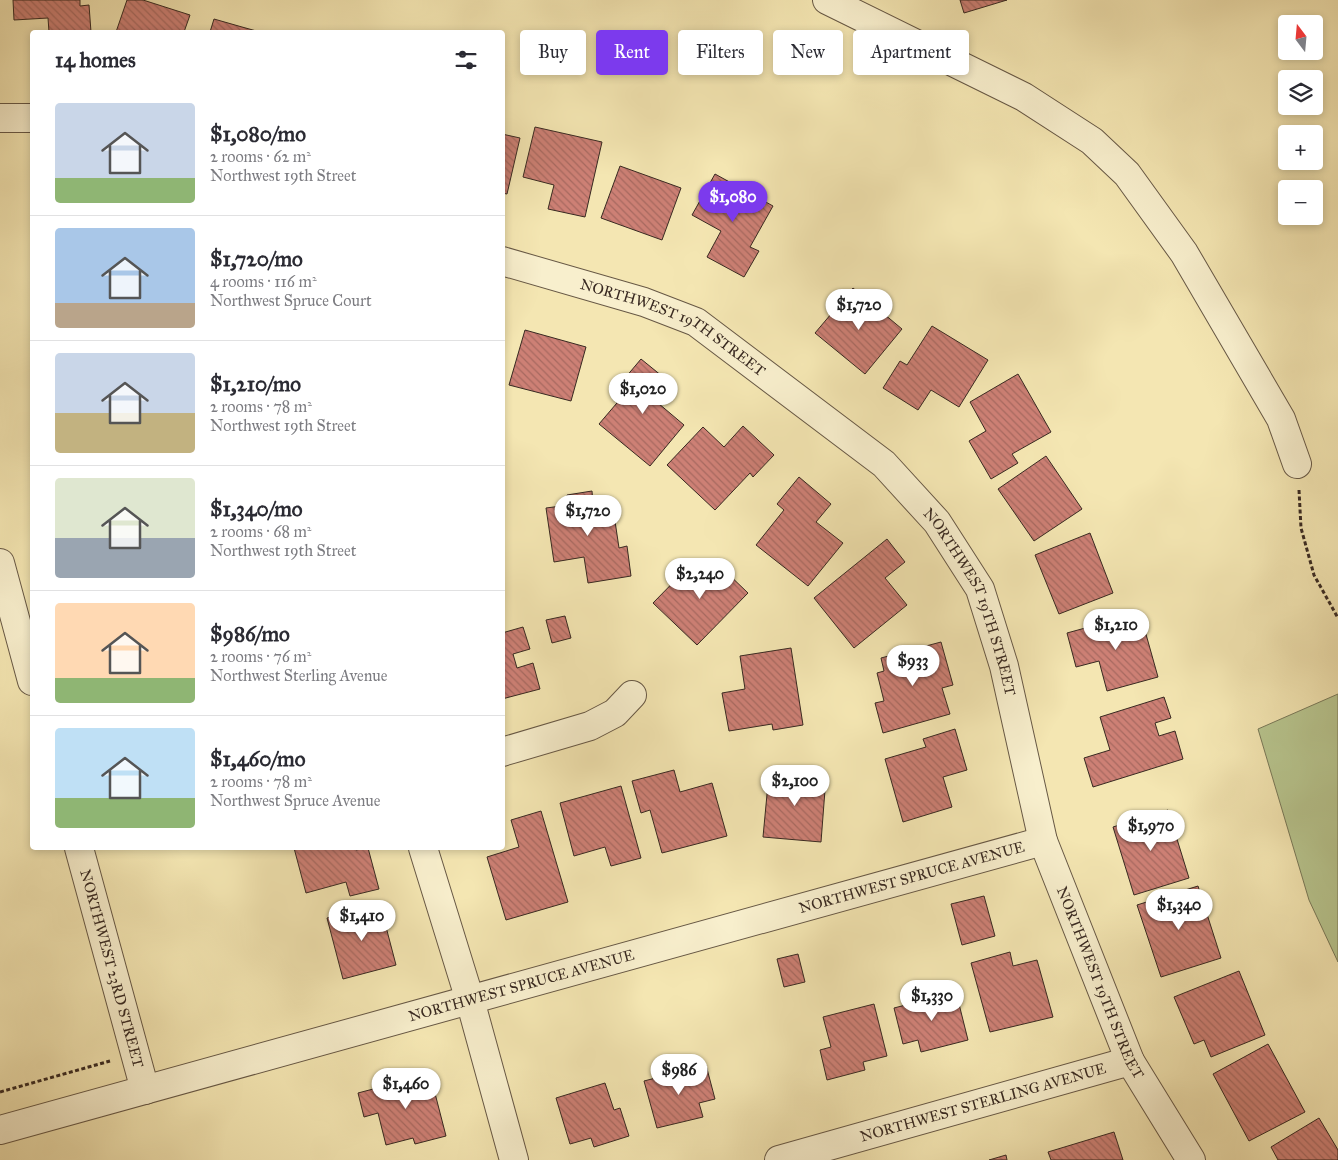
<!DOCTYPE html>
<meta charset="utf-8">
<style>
body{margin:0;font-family:"IM FELL Great Primer",serif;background:#f7f7f7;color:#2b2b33;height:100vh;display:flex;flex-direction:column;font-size:19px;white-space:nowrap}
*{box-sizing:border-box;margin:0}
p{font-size:16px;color:#7c7c81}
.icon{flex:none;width:28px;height:28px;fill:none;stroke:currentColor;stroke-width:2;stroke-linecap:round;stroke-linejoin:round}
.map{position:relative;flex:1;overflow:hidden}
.details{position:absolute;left:30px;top:30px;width:475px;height:820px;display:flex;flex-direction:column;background:#fff;border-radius:5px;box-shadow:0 2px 8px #0003}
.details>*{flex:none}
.hud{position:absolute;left:520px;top:30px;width:475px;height:45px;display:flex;gap:10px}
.needle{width:32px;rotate:344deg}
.tools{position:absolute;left:1278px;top:15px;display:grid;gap:10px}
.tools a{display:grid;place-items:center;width:45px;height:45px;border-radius:5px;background:#fff;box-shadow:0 2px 8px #0003;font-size:25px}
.price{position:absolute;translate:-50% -42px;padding:0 11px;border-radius:18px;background:#fff;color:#222;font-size:16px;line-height:32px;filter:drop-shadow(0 1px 2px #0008)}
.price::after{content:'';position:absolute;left:50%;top:30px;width:15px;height:11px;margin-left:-8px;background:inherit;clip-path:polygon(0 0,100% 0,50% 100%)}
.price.active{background:#7c3aed;color:#fff}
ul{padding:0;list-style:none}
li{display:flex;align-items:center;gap:15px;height:125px;padding:0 25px}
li+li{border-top:1px solid #e1e1e2}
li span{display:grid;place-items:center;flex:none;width:140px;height:100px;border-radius:5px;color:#555}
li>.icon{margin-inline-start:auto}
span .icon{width:60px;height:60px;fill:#fffc;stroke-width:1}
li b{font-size:21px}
h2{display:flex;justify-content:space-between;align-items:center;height:60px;padding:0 25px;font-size:21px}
.pill{padding:0 18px;border-radius:5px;background:#fff;box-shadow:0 2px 8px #0003;font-size:18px;line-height:45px}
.pill.active{background:#7c3aed;color:#fff}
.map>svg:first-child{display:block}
.green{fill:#b8c68f;stroke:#787858}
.building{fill:url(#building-back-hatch);stroke:#382921}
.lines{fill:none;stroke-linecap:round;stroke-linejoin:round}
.minor-casing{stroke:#675845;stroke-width:30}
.path{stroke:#382921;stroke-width:3;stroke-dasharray:4 2.5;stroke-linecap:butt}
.minor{stroke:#f8efcd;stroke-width:28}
.labels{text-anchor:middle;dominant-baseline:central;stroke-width:4.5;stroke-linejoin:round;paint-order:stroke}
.street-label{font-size:15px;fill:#382921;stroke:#f8efcd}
</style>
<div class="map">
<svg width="1338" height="1160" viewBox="0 0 1338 1160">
<defs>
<pattern id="building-back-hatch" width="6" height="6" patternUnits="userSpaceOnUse" patternTransform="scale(1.25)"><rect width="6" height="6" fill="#cd8075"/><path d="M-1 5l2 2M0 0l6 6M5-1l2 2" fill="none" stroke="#a76960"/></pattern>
</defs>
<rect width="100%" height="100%" fill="#f4e6b2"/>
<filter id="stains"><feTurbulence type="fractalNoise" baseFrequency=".004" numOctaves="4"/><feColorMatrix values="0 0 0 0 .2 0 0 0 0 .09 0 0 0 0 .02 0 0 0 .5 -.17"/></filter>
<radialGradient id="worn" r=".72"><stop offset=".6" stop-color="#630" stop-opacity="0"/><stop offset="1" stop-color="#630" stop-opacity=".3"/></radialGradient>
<!-- green -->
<path class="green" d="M1338 694V962L1309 900 1258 729Z"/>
<!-- building -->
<path class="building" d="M13 0H80V6L89 5 91 32H49L48 18 14 20Z
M127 0H143L190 15 184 32H116Z
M960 0H1007L964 13Z
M214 19 242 27 260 32H210Z
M535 127 602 142 585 217 548 209 554 185 523 177Z
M502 134 520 138 507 194 502 193Z
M620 166 681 188 662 240 601 218Z
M715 174 773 206 750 247 759 251 744 277 707 257 721 231 692 215Z
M853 288 902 329 865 374 815 333Z
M932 326 988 360 959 407 931 390 918 410 883 388 900 361 907 365Z
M525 330 586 347 571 401 509 385Z
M641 359 673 385 658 403 684 425 650 466 599 424 628 390 620 384Z
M1018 374 1051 432 1012 454 1018 463 991 479 969 441 986 431 970 402Z
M743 426 774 455 753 477 750 473 715 510 667 465 703 427 724 447Z
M1046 456 1082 509 1034 541 998 489Z
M799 477 831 504 816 522 843 543 808 586 756 545 784 510 777 504Z
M592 491 593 504 612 501 619 548 627 546 631 576 588 583 584 557 554 562 546 508 569 505 567 495Z
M1090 533 1113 593 1059 614 1035 555Z
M887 539 905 562 885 578 907 605 854 648 814 598Z
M697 558 715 576 723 569 748 593 697 645 653 603Z
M1140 613 1158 677 1107 691 1099 661 1076 667 1067 633Z
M565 616 571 638 552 643 546 620Z
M523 627 530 649 513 654 517 668 533 663 540 689 502 699V633Z
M941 642 953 685 942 688 950 714 883 733 875 703 884 701 877 673 884 671 881 658Z
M791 648 803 725 773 730 772 724 729 731 722 693 745 689 740 656Z
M1164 697 1171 718 1155 723 1159 736 1175 731 1183 759 1093 787 1084 758 1110 750 1100 717Z
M955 729 967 770 943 777 952 807 903 822 885 759 926 747 923 739Z
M674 770 680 792 712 783 727 836 662 853 650 810 641 813 632 781Z
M769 773 826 777 821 842 763 837Z
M621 786 641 858 611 866 605 847 574 856 560 803Z
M1168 810 1189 878 1134 895 1113 827Z
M541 811 568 902 506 920 487 857 519 847 511 820Z
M294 848H356V850L368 848 379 889 350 896 346 882 306 893Z
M1198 886 1221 958 1161 977 1137 905Z
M984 896 995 936 962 945 951 904Z
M380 904 396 965 343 979 327 918Z
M1010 952 1013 966 1037 960 1053 1017 990 1032 971 963Z
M798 954 805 982 784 987 777 959Z
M1239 971 1265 1035 1211 1057 1204 1040 1194 1044 1174 997Z
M956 992 968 1040 921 1052 918 1040 903 1044 894 1008Z
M874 1004 887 1056 863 1062 865 1070 827 1080 820 1050 831 1047 823 1017Z
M1268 1044 1305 1112 1249 1141 1213 1074Z
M706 1065 715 1099 699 1103 703 1117 657 1128 644 1081Z
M430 1074 446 1136 415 1144 413 1138 386 1145 378 1113 364 1117 358 1093Z
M605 1083 614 1110 620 1108 629 1136 594 1147 591 1138 570 1144 556 1098Z
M1319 1118 1338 1150V1160H1278L1271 1147Z
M1114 1132 1123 1160H1051L1048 1152Z
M1006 1155 1007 1160H989Z"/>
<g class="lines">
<defs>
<g id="minor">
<path d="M827 0 1024 97 1092 141 1127 174 1184 253 1281 419 1297 464"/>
<path d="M0 118H32"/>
<path id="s1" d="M502 261 644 302 696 322 884 464 937 522 980 589 1004 666 1043 841 1130 1061 1191 1160"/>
<path d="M0 563 32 681"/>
<path d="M502 752 590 726 615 713 632 695"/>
<path id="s2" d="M79 848 145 1090"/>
<path d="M423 848 470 1000 514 1160"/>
<path id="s3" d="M0 1130 1043 841"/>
<path id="s4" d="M779 1160 1130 1061"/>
</g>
</defs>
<!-- minor casing -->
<use href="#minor" class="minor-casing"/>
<!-- path -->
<path class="path" d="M1299 490 1301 528 1314 575 1338 618
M0 1092 110 1061"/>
<!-- minor -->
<use href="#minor" class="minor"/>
</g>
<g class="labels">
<!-- street labels -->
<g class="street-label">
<text stroke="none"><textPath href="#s1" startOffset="185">NORTHWEST 19TH STREET</textPath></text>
<text stroke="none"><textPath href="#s1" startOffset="605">NORTHWEST 19TH STREET</textPath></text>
<text stroke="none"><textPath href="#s3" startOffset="946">NORTHWEST SPRUCE AVENUE</textPath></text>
<text stroke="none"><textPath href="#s2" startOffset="125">NORTHWEST 23RD STREET</textPath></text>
<text stroke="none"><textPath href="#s1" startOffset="1010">NORTHWEST 19TH STREET</textPath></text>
<text stroke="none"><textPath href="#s3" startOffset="541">NORTHWEST SPRUCE AVENUE</textPath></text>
<text stroke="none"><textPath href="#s4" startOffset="212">NORTHWEST STERLING AVENUE</textPath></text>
</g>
</g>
<rect width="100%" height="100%" filter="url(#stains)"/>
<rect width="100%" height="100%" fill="url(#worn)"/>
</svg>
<div class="tools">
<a><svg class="needle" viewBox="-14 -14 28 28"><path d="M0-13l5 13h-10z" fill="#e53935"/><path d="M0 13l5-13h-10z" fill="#7c7c81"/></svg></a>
<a><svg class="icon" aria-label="layers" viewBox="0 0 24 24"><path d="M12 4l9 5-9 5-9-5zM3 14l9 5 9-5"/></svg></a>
<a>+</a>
<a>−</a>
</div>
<b class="price active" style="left:733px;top:223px">$1,080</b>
<b class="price" style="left:859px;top:331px">$1,720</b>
<b class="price" style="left:643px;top:415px">$1,020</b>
<b class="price" style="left:588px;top:537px">$1,720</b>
<b class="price" style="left:700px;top:600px">$2,240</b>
<b class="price" style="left:1116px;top:651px">$1,210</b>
<b class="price" style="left:913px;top:687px">$933</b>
<b class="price" style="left:795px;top:807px">$2,100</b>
<b class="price" style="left:1151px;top:852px">$1,970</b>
<b class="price" style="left:1179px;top:931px">$1,340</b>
<b class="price" style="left:362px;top:942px">$1,410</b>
<b class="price" style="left:932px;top:1022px">$1,330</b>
<b class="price" style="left:679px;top:1096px">$986</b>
<b class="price" style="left:406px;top:1110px">$1,460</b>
<div class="hud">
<a class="pill">Buy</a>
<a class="pill active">Rent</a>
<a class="pill">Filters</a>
<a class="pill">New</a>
<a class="pill">Apartment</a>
</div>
<section class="details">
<h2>14 homes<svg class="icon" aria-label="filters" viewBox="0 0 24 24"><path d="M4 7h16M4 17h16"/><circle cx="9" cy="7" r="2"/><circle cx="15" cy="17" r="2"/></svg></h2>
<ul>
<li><span style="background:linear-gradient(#c9d6e8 75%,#8fb573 0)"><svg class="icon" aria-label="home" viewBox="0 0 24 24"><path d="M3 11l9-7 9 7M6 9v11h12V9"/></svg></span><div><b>$1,080/mo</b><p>2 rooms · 62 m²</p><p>Northwest 19th Street</p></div></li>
<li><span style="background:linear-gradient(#a9c7e8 75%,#b9a48a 0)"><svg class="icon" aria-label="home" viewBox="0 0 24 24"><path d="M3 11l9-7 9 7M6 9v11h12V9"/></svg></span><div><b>$1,720/mo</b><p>4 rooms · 116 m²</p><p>Northwest Spruce Court</p></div></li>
<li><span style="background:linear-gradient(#c9d6e8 60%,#c2b280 0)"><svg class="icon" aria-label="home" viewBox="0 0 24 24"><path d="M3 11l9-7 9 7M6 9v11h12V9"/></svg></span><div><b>$1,210/mo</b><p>2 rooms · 78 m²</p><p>Northwest 19th Street</p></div></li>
<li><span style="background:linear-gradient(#dfe7d0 60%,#9aa5b1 0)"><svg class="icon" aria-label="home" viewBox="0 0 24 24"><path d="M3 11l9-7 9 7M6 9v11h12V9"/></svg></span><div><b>$1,340/mo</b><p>2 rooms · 68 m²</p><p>Northwest 19th Street</p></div></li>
<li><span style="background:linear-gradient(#ffd9b3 75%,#8fb573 0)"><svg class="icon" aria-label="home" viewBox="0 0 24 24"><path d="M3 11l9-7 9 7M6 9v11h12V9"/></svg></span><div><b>$986/mo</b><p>2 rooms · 76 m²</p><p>Northwest Sterling Avenue</p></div></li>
<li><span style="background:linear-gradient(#bfe0f5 70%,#8fb573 0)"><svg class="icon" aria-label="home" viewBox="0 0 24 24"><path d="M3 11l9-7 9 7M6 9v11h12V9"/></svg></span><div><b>$1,460/mo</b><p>2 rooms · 78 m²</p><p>Northwest Spruce Avenue</p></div></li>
</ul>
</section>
</div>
